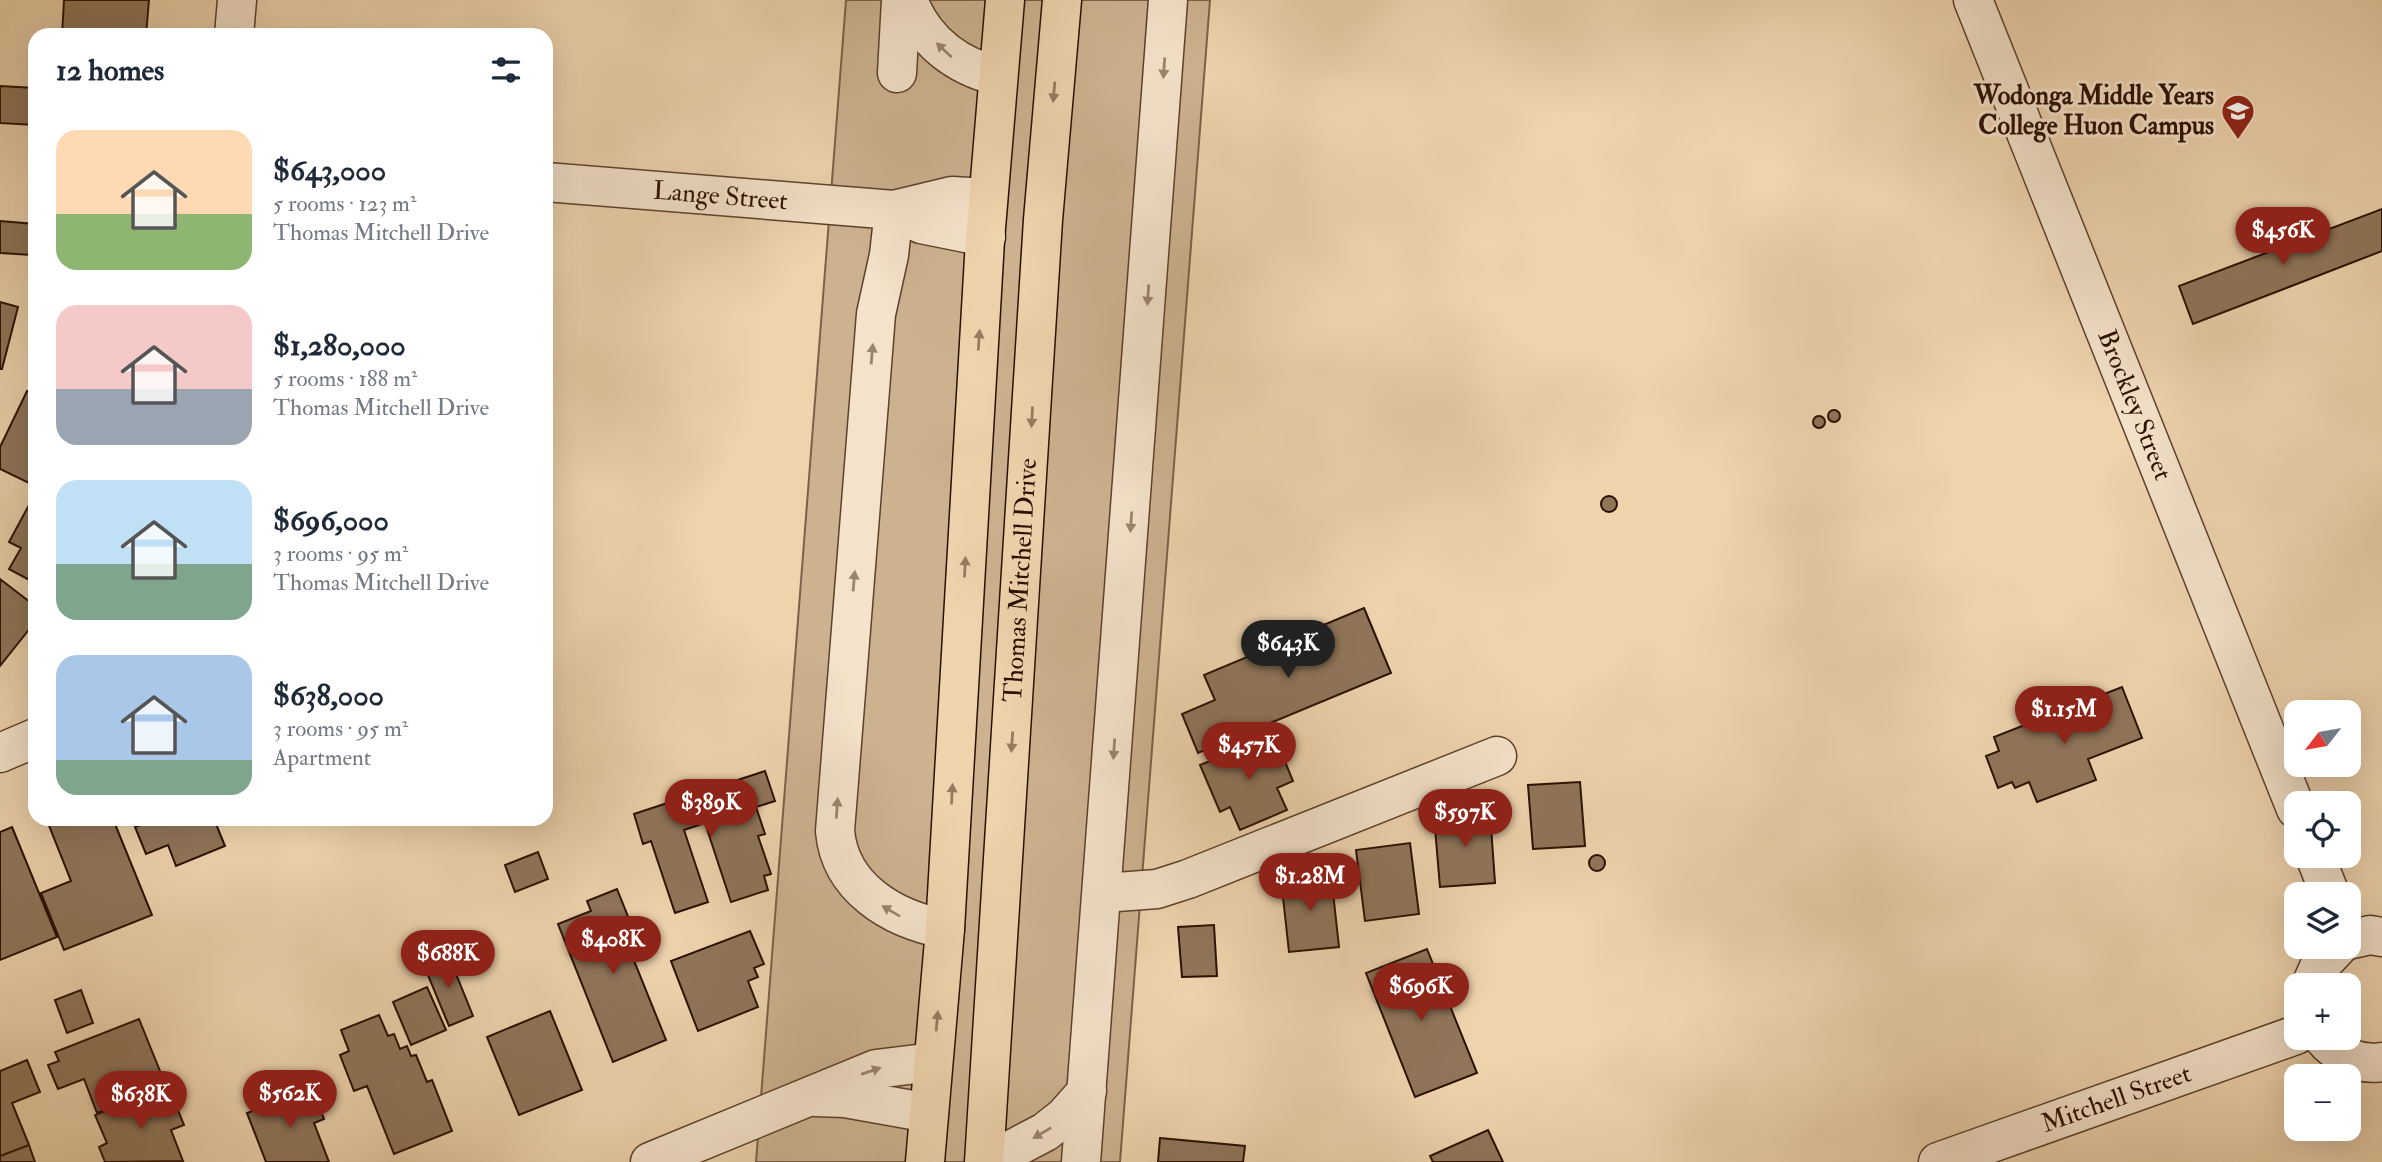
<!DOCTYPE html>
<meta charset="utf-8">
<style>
body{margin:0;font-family:"IM FELL Double Pica",serif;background:#f2f2f3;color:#1f2937;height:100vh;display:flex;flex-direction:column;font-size:26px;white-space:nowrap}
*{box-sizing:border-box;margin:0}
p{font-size:23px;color:#747a83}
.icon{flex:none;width:38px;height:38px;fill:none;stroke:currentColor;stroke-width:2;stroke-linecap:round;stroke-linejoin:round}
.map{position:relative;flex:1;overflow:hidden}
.panel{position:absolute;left:28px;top:28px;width:525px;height:798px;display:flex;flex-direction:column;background:#fff;border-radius:21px;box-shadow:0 7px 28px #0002}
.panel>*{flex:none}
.needle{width:46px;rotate:239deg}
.fabs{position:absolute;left:2284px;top:700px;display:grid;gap:14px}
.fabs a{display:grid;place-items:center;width:77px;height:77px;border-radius:14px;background:#fff;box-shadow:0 7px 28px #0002;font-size:35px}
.price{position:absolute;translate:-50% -60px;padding:0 16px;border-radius:24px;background:#8f2418;color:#fff;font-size:23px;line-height:46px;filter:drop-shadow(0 2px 4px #0008)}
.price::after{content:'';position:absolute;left:50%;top:42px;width:21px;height:16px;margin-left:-10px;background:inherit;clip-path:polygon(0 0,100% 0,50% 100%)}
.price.active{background:#222;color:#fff}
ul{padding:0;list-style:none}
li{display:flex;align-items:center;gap:21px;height:175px;padding:0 28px}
li span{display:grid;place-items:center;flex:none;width:196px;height:140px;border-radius:21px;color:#555}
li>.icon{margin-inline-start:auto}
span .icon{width:84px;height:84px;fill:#fffc;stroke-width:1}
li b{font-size:30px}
h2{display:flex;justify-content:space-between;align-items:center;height:84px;padding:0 28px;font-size:30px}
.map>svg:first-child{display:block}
.green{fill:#cdb290;stroke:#7c6148;stroke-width:2}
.building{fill:#90755a;stroke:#2b1000;stroke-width:2}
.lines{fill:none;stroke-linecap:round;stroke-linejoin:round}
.minor-casing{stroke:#5c412b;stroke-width:41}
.major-casing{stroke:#2b1000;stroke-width:41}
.minor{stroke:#f4e2ca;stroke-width:38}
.major{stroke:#eed3ad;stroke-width:38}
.oneway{fill:#9a846f}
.oneway2{fill:#967b5f}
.labels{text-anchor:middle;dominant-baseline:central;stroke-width:6;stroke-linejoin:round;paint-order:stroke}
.poi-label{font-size:26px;font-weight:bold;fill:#2b1000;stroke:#f4e2ca;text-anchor:end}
.street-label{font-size:26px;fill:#2b1000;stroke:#f4e2ca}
</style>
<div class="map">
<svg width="2382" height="1162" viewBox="0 0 2382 1162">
<rect width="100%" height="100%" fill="#eed3ad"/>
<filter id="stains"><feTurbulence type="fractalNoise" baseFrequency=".00286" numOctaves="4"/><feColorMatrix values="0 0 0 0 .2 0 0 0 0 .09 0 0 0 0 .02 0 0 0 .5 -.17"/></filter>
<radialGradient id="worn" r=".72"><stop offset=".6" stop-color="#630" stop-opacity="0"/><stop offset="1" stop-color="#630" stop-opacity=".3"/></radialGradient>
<!-- green -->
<path class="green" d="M846 0H1210L1120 1162H756Z"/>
<!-- building -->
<path class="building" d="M64 0H149L146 35H62Z
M0 86 35 88V125L0 123Z
M2382 209V251L2193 324 2179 286Z
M0 221 35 224V288H29L32 255 0 253Z
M0 302 18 307 2 369H0Z
M27 391 35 395V486L0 469V447Z
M1828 416a6 6 0 1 1 12 0a6 6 0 1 1-12 0Z
M1813 422a6 6 0 1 1 12 0a6 6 0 1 1-12 0Z
M1601 504a8 8 0 1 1 16 0a8 8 0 1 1-16 0Z
M29 505 35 509V583L9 569 21 548 9 542Z
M0 579 35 606V622L0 666Z
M1364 608 1391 673 1198 753 1182 714 1215 700 1204 675Z
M2122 687 2142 738 2088 759 2096 780 2037 802 2029 782 2015 788 2012 782 1998 788 1986 756 1999 751 1994 737Z
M1274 735 1293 781 1277 788 1287 810 1240 830 1230 807 1220 812 1200 765Z
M765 771 775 801 756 807 765 834 758 836 771 874 764 876 768 890 731 902 705 823 684 830 708 902 675 913 651 841 643 844 634 814Z
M1580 782 1585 846 1533 849 1528 785Z
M1490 812 1495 883 1440 887 1434 816Z
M58 819H113L152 915 64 950 41 893 71 881 48 823Z
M141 819H214L225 846 176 866 168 845 146 854 135 827 143 824Z
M12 827 57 937 0 960V832Z
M1410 843 1419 914 1365 921 1356 850Z
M538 852 548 879 515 892 505 865Z
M1589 863a8 8 0 1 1 16 0a8 8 0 1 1-16 0Z
M1331 874 1339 947 1289 952 1281 879Z
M617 889 641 949 631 953 666 1040 613 1062 558 924 591 911 587 901Z
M1214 925 1217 976 1182 977 1178 927Z
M750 931 764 964 754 968 758 977 748 981 758 1007 698 1031 671 961Z
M1427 949 1477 1073 1415 1097 1366 973Z
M448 954 473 1016 449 1026 423 963Z
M427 987 446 1030 411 1045 393 1002Z
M81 990 93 1023 67 1033 55 1000Z
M550 1011 582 1090 519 1115 487 1037Z
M379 1015 388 1036 394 1034 400 1049 407 1046 411 1056 416 1055 427 1082 432 1080 452 1131 394 1154 367 1086 354 1091 340 1055 349 1051 341 1030Z
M139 1019 166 1086 97 1113 84 1079 58 1089 48 1065 59 1061 55 1052Z
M27 1060 40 1092 12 1103 29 1145 0 1156V1071Z
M312 1088 324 1119 314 1123 329 1162H266L247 1113Z
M153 1092 158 1104 173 1098 184 1125 171 1130 183 1161 105 1162 99 1147 107 1143 95 1115Z
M1488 1130 1503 1162H1433L1430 1156Z
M1160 1138 1245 1146 1243 1162H1158Z
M29 1145 35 1162H0V1156Z"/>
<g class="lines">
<defs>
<g id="minor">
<path d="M908 0C924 41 956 66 998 76"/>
<path id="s1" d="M1973 0 2296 809"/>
<path d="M234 35 237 0"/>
<path d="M897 73 901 0"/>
<path id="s2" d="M546 182 894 210 952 196 988 198"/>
<path d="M894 210 889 255 876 314 835 831C840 888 892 919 945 929"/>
<path d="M894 210 921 224 986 237"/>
<path d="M0 753 35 738"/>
<path d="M2315 856 2330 894"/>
<path d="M1103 893 1157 889 1188 879 1497 756"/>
<path d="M2348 940 2370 935 2382 937"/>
<path d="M2311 985 2319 967 2338 947"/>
<path d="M2323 1038C2337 1055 2360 1066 2382 1062"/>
<path d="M816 1097 845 1098 929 1113"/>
<path d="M650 1162 876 1069 933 1062"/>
<path d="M988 1162 1045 1132 1064 1117 1087 1091"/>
<path d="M1081 1162 1168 0"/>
<path id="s3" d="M1938 1162 2296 1035"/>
</g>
<g id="major">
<path d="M925 1162 945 929 985 240 1005 0"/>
<path id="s4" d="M984 1162 1043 220 1062 0"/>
</g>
</defs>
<!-- minor casing -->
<use href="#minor" class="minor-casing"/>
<!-- major casing -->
<use href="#major" class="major-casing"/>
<!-- minor -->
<use href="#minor" class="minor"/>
<!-- major -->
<use href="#major" class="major"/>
</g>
<!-- one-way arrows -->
<defs><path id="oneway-solid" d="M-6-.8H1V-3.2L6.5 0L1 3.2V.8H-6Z" transform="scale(1.75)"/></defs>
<g class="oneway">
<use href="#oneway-solid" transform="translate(944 50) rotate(-137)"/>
<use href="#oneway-solid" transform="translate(1164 68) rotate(94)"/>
<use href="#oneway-solid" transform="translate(1148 295) rotate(94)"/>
<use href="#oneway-solid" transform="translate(872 354) rotate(-85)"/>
<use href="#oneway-solid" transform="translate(1131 522) rotate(94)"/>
<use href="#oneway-solid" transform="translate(854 581) rotate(-85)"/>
<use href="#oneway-solid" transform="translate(1114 749) rotate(94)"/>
<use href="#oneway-solid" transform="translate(837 808) rotate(-86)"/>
<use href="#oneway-solid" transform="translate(891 911) rotate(-149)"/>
<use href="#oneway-solid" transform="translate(871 1071) rotate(-19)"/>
<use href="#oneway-solid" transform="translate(1042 1133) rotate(150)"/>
</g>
<g class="oneway2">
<use href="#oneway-solid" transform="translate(1054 92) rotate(95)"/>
<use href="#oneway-solid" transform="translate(979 340) rotate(-86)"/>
<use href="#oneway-solid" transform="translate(1032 417) rotate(93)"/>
<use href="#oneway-solid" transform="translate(965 567) rotate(-87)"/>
<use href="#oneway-solid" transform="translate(1012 742) rotate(94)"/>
<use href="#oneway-solid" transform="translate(952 794) rotate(-87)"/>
<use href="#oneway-solid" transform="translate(937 1021) rotate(-85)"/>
</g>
<!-- icons -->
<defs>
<symbol id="school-pin" viewBox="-11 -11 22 30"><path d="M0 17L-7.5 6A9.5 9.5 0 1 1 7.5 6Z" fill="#8f2418" stroke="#f4e2ca"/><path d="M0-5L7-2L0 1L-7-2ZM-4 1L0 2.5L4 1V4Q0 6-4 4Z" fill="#fff"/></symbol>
</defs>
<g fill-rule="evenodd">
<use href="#school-pin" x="2219" y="92" width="38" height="52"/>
</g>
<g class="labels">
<!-- poi labels -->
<g class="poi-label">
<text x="2214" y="96">Wodonga Middle Years<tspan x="2214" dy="30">College Huon Campus</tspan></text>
</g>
<!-- street labels -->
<g class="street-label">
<text stroke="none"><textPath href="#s2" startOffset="175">Lange Street</textPath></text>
<text stroke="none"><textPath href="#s1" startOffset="436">Brockley Street</textPath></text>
<text stroke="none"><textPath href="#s4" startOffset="583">Thomas Mitchell Drive</textPath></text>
<text stroke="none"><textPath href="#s3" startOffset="189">Mitchell Street</textPath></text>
</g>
</g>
<rect width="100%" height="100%" filter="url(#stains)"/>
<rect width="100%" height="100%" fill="url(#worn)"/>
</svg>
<div class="fabs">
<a><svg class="needle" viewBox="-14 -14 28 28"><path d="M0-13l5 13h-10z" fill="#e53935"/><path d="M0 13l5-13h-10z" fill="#747a83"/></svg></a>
<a><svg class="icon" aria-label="locate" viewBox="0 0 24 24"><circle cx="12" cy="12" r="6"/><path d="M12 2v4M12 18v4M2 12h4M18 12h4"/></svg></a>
<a><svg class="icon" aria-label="layers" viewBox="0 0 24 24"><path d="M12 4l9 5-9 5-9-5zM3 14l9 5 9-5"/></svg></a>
<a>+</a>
<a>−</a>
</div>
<b class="price" style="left:2283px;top:267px">$456K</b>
<b class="price active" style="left:1288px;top:680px">$643K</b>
<b class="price" style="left:2064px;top:746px">$1.15M</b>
<b class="price" style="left:1249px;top:782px">$457K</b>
<b class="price" style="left:711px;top:839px">$389K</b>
<b class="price" style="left:1465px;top:849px">$597K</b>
<b class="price" style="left:1310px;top:913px">$1.28M</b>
<b class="price" style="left:613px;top:976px">$408K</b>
<b class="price" style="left:448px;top:990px">$688K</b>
<b class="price" style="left:1421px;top:1023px">$696K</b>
<b class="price" style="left:290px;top:1130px">$562K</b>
<b class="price" style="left:141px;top:1131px">$638K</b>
<section class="panel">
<h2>12 homes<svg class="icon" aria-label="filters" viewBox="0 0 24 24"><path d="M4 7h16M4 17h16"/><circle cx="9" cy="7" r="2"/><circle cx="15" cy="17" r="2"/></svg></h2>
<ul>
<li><span style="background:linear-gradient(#ffd9b3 60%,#8fb573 0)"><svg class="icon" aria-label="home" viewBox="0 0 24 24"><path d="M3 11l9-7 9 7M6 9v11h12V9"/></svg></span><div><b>$643,000</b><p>5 rooms · 123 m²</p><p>Thomas Mitchell Drive</p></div></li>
<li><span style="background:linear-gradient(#f6c9c9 60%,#9aa5b1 0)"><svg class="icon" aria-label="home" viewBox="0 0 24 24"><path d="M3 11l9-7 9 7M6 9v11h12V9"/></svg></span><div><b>$1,280,000</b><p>5 rooms · 188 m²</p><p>Thomas Mitchell Drive</p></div></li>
<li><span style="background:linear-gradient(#bfe0f5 60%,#7fa58c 0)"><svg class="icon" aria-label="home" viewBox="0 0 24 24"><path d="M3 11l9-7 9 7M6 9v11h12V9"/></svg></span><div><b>$696,000</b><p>3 rooms · 95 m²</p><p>Thomas Mitchell Drive</p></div></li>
<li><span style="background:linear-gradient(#a9c7e8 75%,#7fa58c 0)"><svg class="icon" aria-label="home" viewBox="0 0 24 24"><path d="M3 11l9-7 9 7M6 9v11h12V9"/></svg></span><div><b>$638,000</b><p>3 rooms · 95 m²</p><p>Apartment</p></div></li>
</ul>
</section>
</div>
